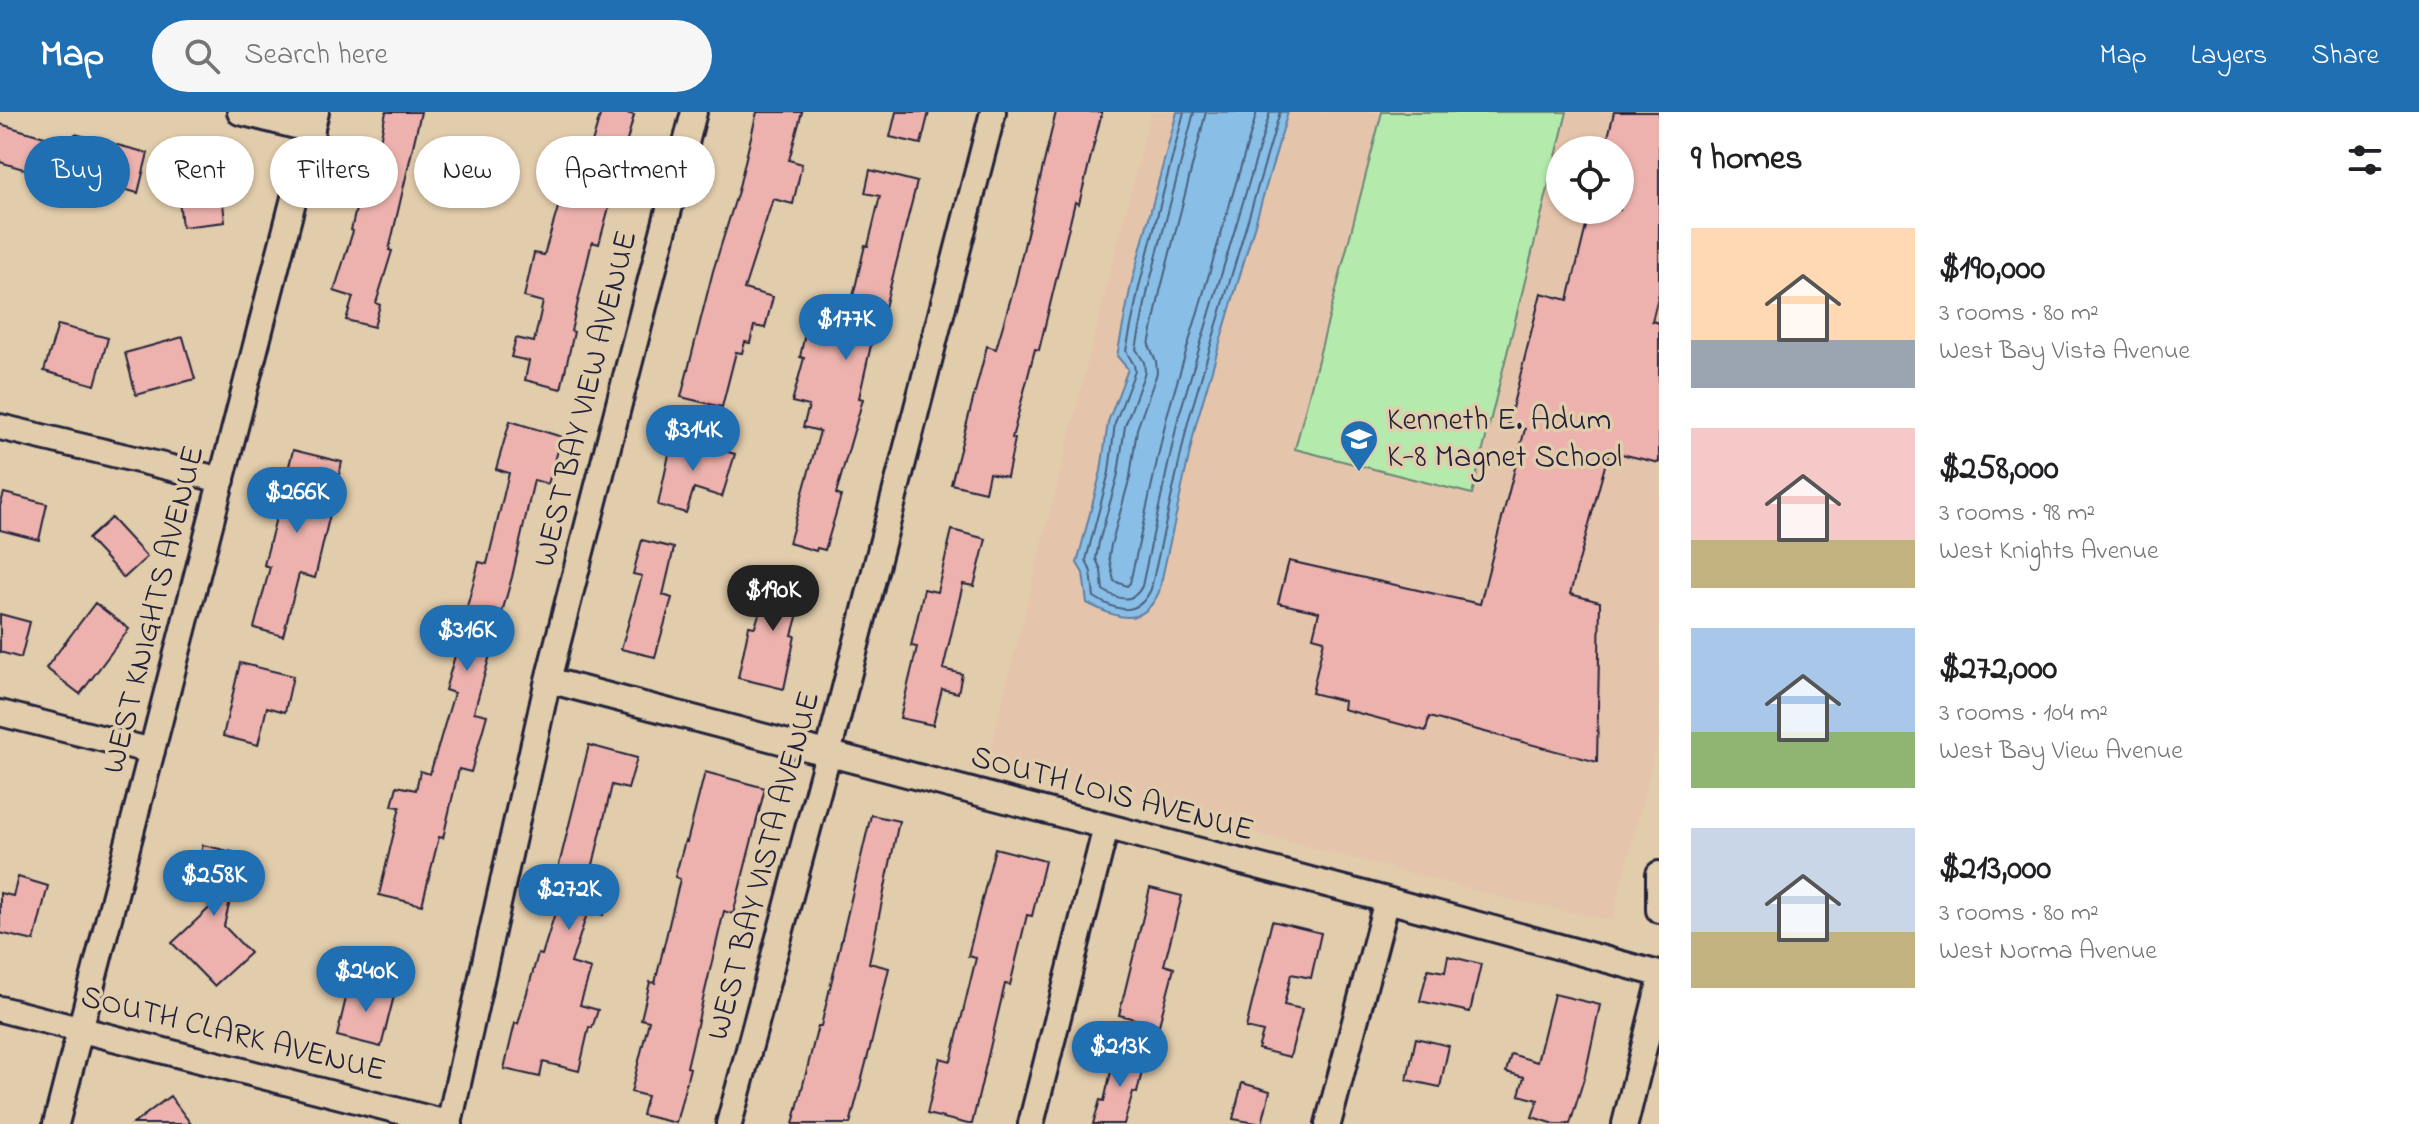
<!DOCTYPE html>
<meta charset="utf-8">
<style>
body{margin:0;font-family:"Indie Flower",sans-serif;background:#f6f6f6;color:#202124;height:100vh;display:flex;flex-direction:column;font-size:30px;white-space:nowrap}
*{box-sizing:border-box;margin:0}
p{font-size:26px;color:#757577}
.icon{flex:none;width:44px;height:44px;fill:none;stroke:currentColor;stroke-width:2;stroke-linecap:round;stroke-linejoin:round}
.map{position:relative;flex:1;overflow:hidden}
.panel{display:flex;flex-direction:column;background:#fff;width:760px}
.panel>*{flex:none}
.guide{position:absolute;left:24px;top:24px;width:760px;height:72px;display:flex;gap:16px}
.fabs{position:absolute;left:1546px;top:24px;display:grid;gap:16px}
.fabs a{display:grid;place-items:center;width:88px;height:88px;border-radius:50%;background:#fff;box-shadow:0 2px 6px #0004;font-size:40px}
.price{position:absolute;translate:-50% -68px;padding:0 18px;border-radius:28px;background:#1f6fb2;color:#fff;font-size:26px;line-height:52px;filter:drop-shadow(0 2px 4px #0008)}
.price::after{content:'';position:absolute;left:50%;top:48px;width:24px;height:18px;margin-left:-12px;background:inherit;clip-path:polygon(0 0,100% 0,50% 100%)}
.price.selected{background:#222;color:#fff}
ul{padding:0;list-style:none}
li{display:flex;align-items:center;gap:24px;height:200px;padding:0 32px}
li span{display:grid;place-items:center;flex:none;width:224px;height:160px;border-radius:0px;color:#555}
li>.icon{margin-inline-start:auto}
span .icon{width:96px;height:96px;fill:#fffc;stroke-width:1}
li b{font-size:34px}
h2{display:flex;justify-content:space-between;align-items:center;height:96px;padding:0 32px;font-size:34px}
.chip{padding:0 28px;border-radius:36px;background:#fff;box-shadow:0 2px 6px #0004;font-size:28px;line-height:72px}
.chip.selected{background:#1f6fb2;color:#fff}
header{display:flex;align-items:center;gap:48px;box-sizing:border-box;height:112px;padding:0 40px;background:#1f6fb2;color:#fff}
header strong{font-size:38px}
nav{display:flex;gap:44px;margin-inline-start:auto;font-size:28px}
.search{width:560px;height:72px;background:#f6f6f6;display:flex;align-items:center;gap:20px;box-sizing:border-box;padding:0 28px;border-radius:44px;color:#757577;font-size:30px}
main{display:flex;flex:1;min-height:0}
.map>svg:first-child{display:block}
.built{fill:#e5c4ac;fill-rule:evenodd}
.green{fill:#b4ebad;stroke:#6b8674;stroke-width:2}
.water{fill:#89bfe6;stroke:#6080a2;stroke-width:2}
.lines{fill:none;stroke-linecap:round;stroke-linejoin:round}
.shore{stroke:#4b617f;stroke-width:2}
.building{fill:#edb2ad;stroke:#22223b;stroke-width:2}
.street-casing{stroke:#22223b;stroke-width:30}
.street{stroke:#e1ccab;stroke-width:24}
.labels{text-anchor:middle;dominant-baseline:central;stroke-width:7;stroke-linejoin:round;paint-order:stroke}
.street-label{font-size:32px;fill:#22223b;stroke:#e1ccab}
.poi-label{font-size:32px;fill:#22223b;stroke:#e1ccab;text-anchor:start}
</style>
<header>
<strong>Map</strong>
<div class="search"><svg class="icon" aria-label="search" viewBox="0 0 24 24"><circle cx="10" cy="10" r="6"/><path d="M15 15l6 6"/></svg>Search here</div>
<nav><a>Map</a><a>Layers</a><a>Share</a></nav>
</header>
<main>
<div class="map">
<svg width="1659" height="1012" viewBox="0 0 1659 1012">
<rect width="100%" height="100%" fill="#e1ccab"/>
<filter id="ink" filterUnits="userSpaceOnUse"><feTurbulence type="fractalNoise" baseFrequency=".0125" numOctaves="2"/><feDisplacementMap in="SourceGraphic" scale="16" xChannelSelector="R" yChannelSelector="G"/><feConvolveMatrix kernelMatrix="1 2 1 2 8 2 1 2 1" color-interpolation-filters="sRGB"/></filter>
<g filter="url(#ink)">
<!-- built -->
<path class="built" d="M1151 0H1659V624L1612 808 1513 788 987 651ZM1560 38H1620V98H1560Z"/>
<!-- green -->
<path class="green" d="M1382 0H1567L1472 382 1295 337Z"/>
<!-- water -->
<path class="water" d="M1177 0H1288L1196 312 1159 480C1142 517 1117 506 1087 491L1083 461 1077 451 1101 359 1108 310 1128 257 1117 244 1131 173Z"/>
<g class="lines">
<!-- shore -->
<path class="shore" d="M1184 0 1139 175 1126 239 1134 253 1135 259 1115 311 1109 360 1086 448 1091 460 1094 485C1116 499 1138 506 1151 477L1188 310 1280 0
M1194 0 1148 177 1136 237 1144 250 1145 260 1125 314 1118 362 1099 430 1096 447 1101 458 1103 478C1117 487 1133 493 1142 474L1178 307 1270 0
M1206 0 1160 180 1149 233 1156 249 1157 261 1137 317 1130 365 1111 433 1109 445 1114 469 1127 474 1130 471 1167 304 1257 0"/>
</g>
<!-- building -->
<path class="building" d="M386 0H421L389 138 392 139 376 191 380 193 374 215 346 208 353 185 334 179 353 119 351 118 366 56 374 58Z
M601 0H623L634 3 599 132 592 130 571 219 574 220 561 277 525 268 529 249 511 245 516 226 534 230 543 190 524 185 534 141 544 143 567 65 581 69Z
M757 0H802L789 48 802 52 793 92 773 87 744 177 773 185 765 216 754 214 750 231 745 230 742 241 736 240 722 295 681 285 713 159 738 79Z
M896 0H929L921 32 890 25Z
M1056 0H1102L1079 92 1075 90 1039 238 1035 237 1012 326 1015 327 1007 365 989 361 985 380 951 372 987 234 996 237 1015 172Z
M1614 0H1659V181L1652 209 1659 211V351L1609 339 1570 482 1600 490 1597 650 1429 605 1426 619 1343 597 1344 589 1312 581 1324 528 1313 525 1319 500 1278 491 1289 449 1480 492 1525 317 1508 312 1541 181 1568 188 1590 98H1620V38H1605Z
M0 12 72 33 75 22 148 41 138 81 55 59 53 66 0 50Z
M198 57 200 76 221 73 225 110 182 115 176 60Z
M870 58 917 70 884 199 879 198 859 286 863 287 836 382 841 384 825 438 817 436 816 439 789 431 820 319 803 315 809 294 792 290 804 246 800 245 810 198 848 206 865 133 868 134 880 84 865 81Z
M58 213 108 226 95 273 44 259Z
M183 225 195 267 136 283 125 241Z
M510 309 562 325 548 372 534 368 512 465 474 600 487 603 471 660 459 657 443 726 439 725 422 793 379 783 400 695 392 694 397 674 416 678 420 659 430 662 454 581 445 578 466 506H464L479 450 487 452 509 361 496 357Z
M673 324 735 342 722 385 694 376 686 401 658 393Z
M293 338 342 350 315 466 299 462 283 524 254 516 270 455 264 453Z
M4 381 47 392 39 428 0 418V394Z
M111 406 147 445 124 466 88 427Z
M952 418 986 427 974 474 963 472 943 557 962 562 958 581 942 577 933 613 900 606 917 535 911 534 924 477 937 480Z
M642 428 674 436 663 483 672 486 655 545 621 537 642 464 633 462Z
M772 460 807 469 792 523 795 524 784 577 738 566 749 514 755 515Z
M95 491 129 517 80 582 46 556Z
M0 502 30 510 21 546 0 540Z
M240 551 293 564 285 600 267 595 258 633 223 624Z
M589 633 637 646 628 677 612 673 587 778 609 785 603 803 588 799 571 851 591 857 580 893 598 898 592 916 589 915 579 959 543 950 540 965 504 957 515 911 518 912 538 842 542 843 568 759 558 757Z
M705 660 765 676 733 802 724 799 687 955 690 956 676 1011 642 1003 647 984 631 980 649 909 641 907 650 870 655 871 680 767 675 765 685 729 687 730Z
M871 703 899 709 869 851 889 856 872 928 850 1012H793L818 914H821Z
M203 733 241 742 224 814 250 841 214 874 172 831 220 786 192 779Z
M995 736 1045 749 1032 804 1027 803 1010 873 1005 872 972 1012H968L927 1002 940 946 951 949 976 846 968 844Z
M18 765 48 774 34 829 0 821V781L13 784Z
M1150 776 1182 784 1164 853 1174 856 1159 913 1119 903Z
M1272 809 1321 821 1311 866 1291 862 1284 893 1302 897 1290 945 1258 937 1263 920 1246 916Z
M1448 844 1481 852 1470 900 1420 889 1428 857 1445 860Z
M350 869 395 880 381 935 337 924Z
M1554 882 1600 893 1585 963 1570 1012H1555L1532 1005 1538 988 1519 983 1524 965 1506 960 1511 942 1537 950Z
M1416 926 1449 934 1440 975 1407 968Z
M1116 938 1145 946 1137 981 1133 980 1124 1012H1093L1100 988 1104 989Z
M1242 971 1270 979 1262 1012 1233 1007Z
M170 984 191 1012H133Z"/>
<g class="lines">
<defs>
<path id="street" d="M240 0 312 18
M0 315 222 368
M548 568 1387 788 1659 862
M0 601 152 639
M1659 762V798
M0 897 450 1012
M56 1012 316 0
M449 1012 548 568 694 0
M729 1012 828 642 993 0
M1031 1012 1106 715
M1328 1012 1387 788
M1625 1012 1659 875"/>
</defs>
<!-- street casing -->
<use href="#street" class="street-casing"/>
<!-- street -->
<use href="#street" class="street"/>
</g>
</g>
<!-- icons -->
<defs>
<symbol id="school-pin" viewBox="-11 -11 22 30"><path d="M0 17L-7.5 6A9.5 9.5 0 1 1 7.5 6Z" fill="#1f6fb2" stroke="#e1ccab"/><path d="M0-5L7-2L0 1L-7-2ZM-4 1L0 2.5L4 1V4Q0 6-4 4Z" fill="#fff"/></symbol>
</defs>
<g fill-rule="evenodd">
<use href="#school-pin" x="1337" y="305" width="44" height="60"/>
</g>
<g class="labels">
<!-- street labels -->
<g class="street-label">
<text transform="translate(587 287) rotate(-76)">WEST BAY VIEW AVENUE</text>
<text transform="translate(155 498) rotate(-76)">WEST KNIGHTS AVENUE</text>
<text transform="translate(1112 683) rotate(15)">SOUTH LOIS AVENUE</text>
<text transform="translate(765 754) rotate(-75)">WEST BAY VISTA AVENUE</text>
<text transform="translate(233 923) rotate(14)">SOUTH CLARK AVENUE</text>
</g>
<!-- poi labels -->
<g class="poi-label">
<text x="1387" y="309">Kenneth E. Adum<tspan x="1387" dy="37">K-8 Magnet School</tspan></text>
</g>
</g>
</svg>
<div class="fabs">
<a><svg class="icon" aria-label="locate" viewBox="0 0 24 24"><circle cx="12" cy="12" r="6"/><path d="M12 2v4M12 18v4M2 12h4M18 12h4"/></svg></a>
</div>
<b class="price" style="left:846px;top:250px">$177K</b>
<b class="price" style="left:693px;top:361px">$314K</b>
<b class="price" style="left:297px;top:423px">$266K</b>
<b class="price selected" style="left:773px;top:521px">$190K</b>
<b class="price" style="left:467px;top:561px">$316K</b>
<b class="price" style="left:214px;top:806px">$258K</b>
<b class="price" style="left:569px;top:820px">$272K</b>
<b class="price" style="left:366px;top:902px">$240K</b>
<b class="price" style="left:1120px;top:977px">$213K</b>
<div class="guide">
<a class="chip selected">Buy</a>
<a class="chip">Rent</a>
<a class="chip">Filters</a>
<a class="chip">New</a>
<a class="chip">Apartment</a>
</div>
</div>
<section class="panel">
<h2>9 homes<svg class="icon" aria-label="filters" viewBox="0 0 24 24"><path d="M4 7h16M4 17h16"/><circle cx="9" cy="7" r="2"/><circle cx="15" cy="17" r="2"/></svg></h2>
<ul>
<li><span style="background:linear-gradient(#ffd9b3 70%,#9aa5b1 0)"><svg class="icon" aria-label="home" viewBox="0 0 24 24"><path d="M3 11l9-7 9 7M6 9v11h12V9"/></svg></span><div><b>$190,000</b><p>3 rooms · 80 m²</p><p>West Bay Vista Avenue</p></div></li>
<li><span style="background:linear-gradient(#f6c9c9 70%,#c2b280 0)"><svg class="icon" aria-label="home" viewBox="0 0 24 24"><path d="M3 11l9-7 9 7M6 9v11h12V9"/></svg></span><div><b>$258,000</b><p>3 rooms · 98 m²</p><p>West Knights Avenue</p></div></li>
<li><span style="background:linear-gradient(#a9c7e8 65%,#8fb573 0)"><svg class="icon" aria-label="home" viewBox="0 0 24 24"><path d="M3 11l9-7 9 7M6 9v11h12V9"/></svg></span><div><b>$272,000</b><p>3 rooms · 104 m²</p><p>West Bay View Avenue</p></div></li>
<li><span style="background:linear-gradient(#c9d6e8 65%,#c2b280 0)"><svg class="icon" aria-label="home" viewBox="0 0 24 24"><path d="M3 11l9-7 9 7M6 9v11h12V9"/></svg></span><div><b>$213,000</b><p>3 rooms · 80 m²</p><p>West Norma Avenue</p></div></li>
</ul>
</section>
</main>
